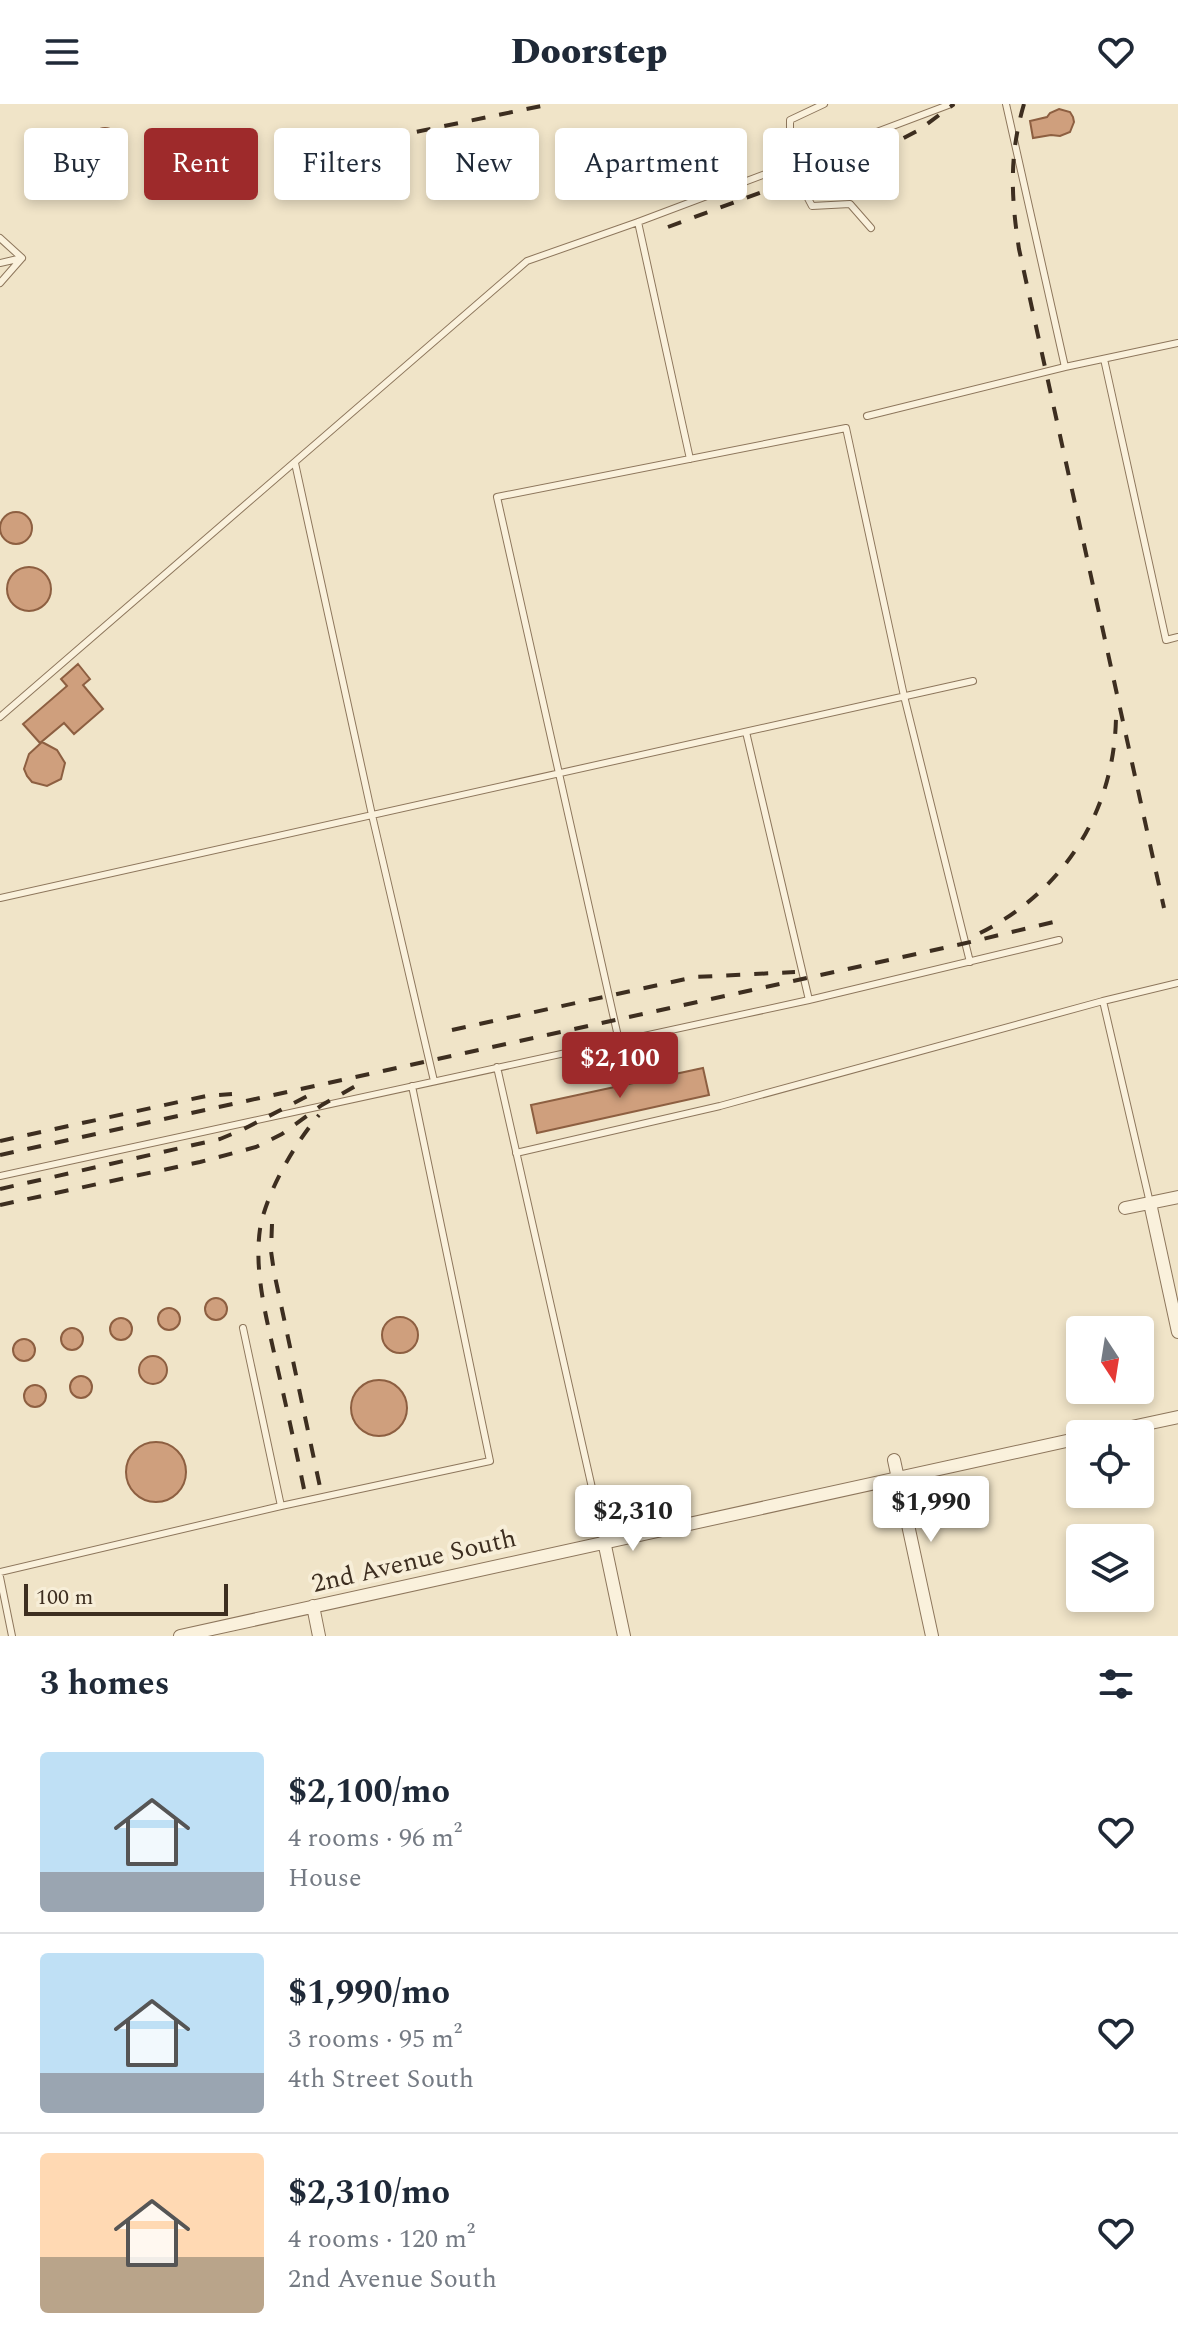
<!DOCTYPE html>
<meta charset="utf-8">
<style>
body{margin:0;font-family:Spectral,serif;background:#f6f6f7;color:#1f2937;height:100vh;display:flex;flex-direction:column;font-size:30px;white-space:nowrap}
*{box-sizing:border-box;margin:0}
p{font-size:26px;color:#747a83}
.icon{flex:none;width:44px;height:44px;fill:none;stroke:currentColor;stroke-width:2;stroke-linecap:round;stroke-linejoin:round}
.map{position:relative;height:1532px;overflow:hidden}
.panel{display:flex;flex-direction:column;background:#fff;flex:1}
.panel>*{flex:none}
.hud{position:absolute;left:24px;top:24px;width:1130px;height:72px;display:flex;gap:16px}
.needle{width:52px;rotate:168deg}
.buttons{position:absolute;left:1066px;top:1212px;display:grid;gap:16px}
.buttons a{display:grid;place-items:center;width:88px;height:88px;border-radius:8px;background:#fff;box-shadow:0 4px 12px #0003;font-size:40px}
.scale{position:absolute;left:24px;bottom:20px;width:204px;box-sizing:border-box;padding-left:8px;border:4px solid #3d2e20;border-top:0;font-size:22px;line-height:28px;white-space:nowrap;color:#3d2e20;-webkit-text-stroke:6px #f7eed8;paint-order:stroke}
.price{position:absolute;translate:-50% -68px;padding:0 18px;border-radius:8px;background:#fff;color:#222;font-size:26px;line-height:52px;filter:drop-shadow(0 2px 4px #0008)}
.price::after{content:'';position:absolute;left:50%;top:48px;width:24px;height:18px;margin-left:-12px;background:inherit;clip-path:polygon(0 0,100% 0,50% 100%)}
.price.selected{background:#9e2a2b;color:#fff}
ul{padding:0;list-style:none}
li{display:flex;align-items:center;gap:24px;height:200px;padding:0 40px}
li+li{border-top:2px solid #e0e1e3}
li span{display:grid;place-items:center;flex:none;width:224px;height:160px;border-radius:8px;color:#555}
li>.icon{margin-inline-start:auto}
span .icon{width:96px;height:96px;fill:#fffc;stroke-width:1}
li b{font-size:34px}
h2{display:flex;justify-content:space-between;align-items:center;height:96px;padding:0 40px;font-size:34px}
.chip{padding:0 28px;border-radius:8px;background:#fff;box-shadow:0 4px 12px #0003;font-size:28px;line-height:72px}
.chip.selected{background:#9e2a2b;color:#fff}
header{display:flex;justify-content:space-between;align-items:center;height:104px;padding:0 40px;background:#fff;font-size:36px;font-weight:800}
.map>svg:first-child{display:block}
.building{fill:#cf9f7d;stroke:#8d5f41;stroke-width:2}
.lines{fill:none;stroke-linecap:round;stroke-linejoin:round}
.service-casing{stroke:#8d765c;stroke-width:8}
.minor-casing{stroke:#8d765c;stroke-width:14}
.service{stroke:#faf1dc;stroke-width:6}
.minor{stroke:#faf1dc;stroke-width:12}
.rail{stroke:#3d2e20;stroke-width:4;stroke-dasharray:14 14;stroke-linecap:butt}
.labels{text-anchor:middle;dominant-baseline:central;stroke-width:8;stroke-linejoin:round;paint-order:stroke}
.street-label{font-size:26px;fill:#3d2e20;stroke:#f7eed8}
</style>
<header><svg class="icon" aria-label="menu" viewBox="0 0 24 24"><path d="M4 6h16M4 12h16M4 18h16"/></svg>Doorstep<svg class="icon" aria-label="heart" viewBox="0 0 24 24"><path d="M12 20l-8-8c-3-5 5-10 8-4 3-6 11-1 8 4z"/></svg></header>
<div class="map">
<svg width="1178" height="1532" viewBox="0 0 1178 1532">
<rect width="100%" height="100%" fill="#f0e4c8"/>
<!-- building -->
<path class="building" d="M1059 5 1070 8 1073 13 1074 18 1070 28 1060 32 1051 31 1033 34 1030 17 1047 13 1050 9Z
M92 37a13 13 0 1 1 26 0a13 13 0 1 1-26 0Z
M0 424a16 16 0 1 1 32 0a16 16 0 1 1-32 0Z
M7 485a22 22 0 1 1 44 0a22 22 0 1 1-44 0Z
M78 560 90 575 83 581 103 605 74 630 64 619 40 639 23 620 67 582 61 575Z
M42 638 57 646 65 659 61 675 47 682 32 678 27 672 24 665 29 650Z
M703 964 709 991 537 1029 531 1001Z
M205 1205a11 11 0 1 1 22 0a11 11 0 1 1-22 0Z
M158 1215a11 11 0 1 1 22 0a11 11 0 1 1-22 0Z
M382 1231a18 18 0 1 1 36 0a18 18 0 1 1-36 0Z
M110 1225a11 11 0 1 1 22 0a11 11 0 1 1-22 0Z
M61 1235a11 11 0 1 1 22 0a11 11 0 1 1-22 0Z
M13 1246a11 11 0 1 1 22 0a11 11 0 1 1-22 0Z
M139 1266a14 14 0 1 1 28 0a14 14 0 1 1-28 0Z
M70 1283a11 11 0 1 1 22 0a11 11 0 1 1-22 0Z
M351 1304a28 28 0 1 1 56 0a28 28 0 1 1-56 0Z
M24 1292a11 11 0 1 1 22 0a11 11 0 1 1-22 0Z
M126 1368a30 30 0 1 1 60 0a30 30 0 1 1-60 0Z"/>
<g class="lines">
<defs>
<path id="service" d="M824 0 790 16V60L812 102 850 100 871 124
M1006 0 1065 263
M638 118 690 355
M0 134 22 154
M0 159 22 154
M0 179 22 154
M1104 255 1166 536 1178 533
M867 312 1065 263 1178 239
M295 359 372 711 434 977
M0 613 527 157 638 118 951 0
M746 628 809 896
M0 794 973 577
M619 937 497 393 846 324 904 592 970 858
M497 963 604 1437
M516 1049 720 1002 1103 897
M0 1072 809 896 1059 836
M1150 1099 1103 897 1178 879
M243 1224 281 1402
M0 1468 281 1402 490 1357 412 982
M0 1473 12 1532"/>
<path id="minor" d="M1150 1099 1178 1228
M1125 1104 1178 1093
M1099 1330 1178 1313
M894 1356 932 1532
M604 1437 624 1532
M313 1502 319 1532
M180 1532 1080 1334"/>
</defs>
<!-- service casing -->
<use href="#service" class="service-casing"/>
<!-- minor casing -->
<use href="#minor" class="minor-casing"/>
<!-- service -->
<use href="#service" class="service"/>
<!-- minor -->
<use href="#minor" class="minor"/>
<!-- rail -->
<path class="rail" d="M1024 0C1009 51 1011 93 1019 145L1164 804
M362 39 551 0
M668 123 896 38 919 26 954 0
M980 829C1064 787 1114 708 1116 614
M452 926 695 873 795 868
M0 1037 206 992 232 990
M0 1051 966 839 1062 816
M0 1085 220 1035 244 1025 315 988
M0 1101 200 1058 256 1043 282 1030 322 1001 366 976
M272 1120 271 1147 274 1168 320 1383
M304 1385C295 1341 285 1297 275 1253 266 1212 254 1167 260 1125 266 1089 295 1039 319 1011"/>
</g>
<g class="labels">
<!-- street labels -->
<g class="street-label">
<text transform="translate(414 1457) rotate(-13)">2nd Avenue South</text>
</g>
</g>
</svg>
<div class="buttons">
<a><svg class="needle" viewBox="-14 -14 28 28"><path d="M0-13l5 13h-10z" fill="#e53935"/><path d="M0 13l5-13h-10z" fill="#747a83"/></svg></a>
<a><svg class="icon" aria-label="locate" viewBox="0 0 24 24"><circle cx="12" cy="12" r="6"/><path d="M12 2v4M12 18v4M2 12h4M18 12h4"/></svg></a>
<a><svg class="icon" aria-label="layers" viewBox="0 0 24 24"><path d="M12 4l9 5-9 5-9-5zM3 14l9 5 9-5"/></svg></a>
</div>
<div class="scale">100 m</div>
<b class="price selected" style="left:620px;top:996px">$2,100</b>
<b class="price" style="left:931px;top:1440px">$1,990</b>
<b class="price" style="left:633px;top:1449px">$2,310</b>
<div class="hud">
<a class="chip">Buy</a>
<a class="chip selected">Rent</a>
<a class="chip">Filters</a>
<a class="chip">New</a>
<a class="chip">Apartment</a>
<a class="chip">House</a>
</div>
</div>
<section class="panel">
<h2>3 homes<svg class="icon" aria-label="filters" viewBox="0 0 24 24"><path d="M4 7h16M4 17h16"/><circle cx="9" cy="7" r="2"/><circle cx="15" cy="17" r="2"/></svg></h2>
<ul>
<li><span style="background:linear-gradient(#bfe0f5 75%,#9aa5b1 0)"><svg class="icon" aria-label="home" viewBox="0 0 24 24"><path d="M3 11l9-7 9 7M6 9v11h12V9"/></svg></span><div><b>$2,100/mo</b><p>4 rooms · 96 m²</p><p>House</p></div><svg class="icon" aria-label="heart" viewBox="0 0 24 24"><path d="M12 20l-8-8c-3-5 5-10 8-4 3-6 11-1 8 4z"/></svg></li>
<li><span style="background:linear-gradient(#bfe0f5 75%,#9aa5b1 0)"><svg class="icon" aria-label="home" viewBox="0 0 24 24"><path d="M3 11l9-7 9 7M6 9v11h12V9"/></svg></span><div><b>$1,990/mo</b><p>3 rooms · 95 m²</p><p>4th Street South</p></div><svg class="icon" aria-label="heart" viewBox="0 0 24 24"><path d="M12 20l-8-8c-3-5 5-10 8-4 3-6 11-1 8 4z"/></svg></li>
<li><span style="background:linear-gradient(#ffd9b3 65%,#b9a48a 0)"><svg class="icon" aria-label="home" viewBox="0 0 24 24"><path d="M3 11l9-7 9 7M6 9v11h12V9"/></svg></span><div><b>$2,310/mo</b><p>4 rooms · 120 m²</p><p>2nd Avenue South</p></div><svg class="icon" aria-label="heart" viewBox="0 0 24 24"><path d="M12 20l-8-8c-3-5 5-10 8-4 3-6 11-1 8 4z"/></svg></li>
</ul>
</section>
